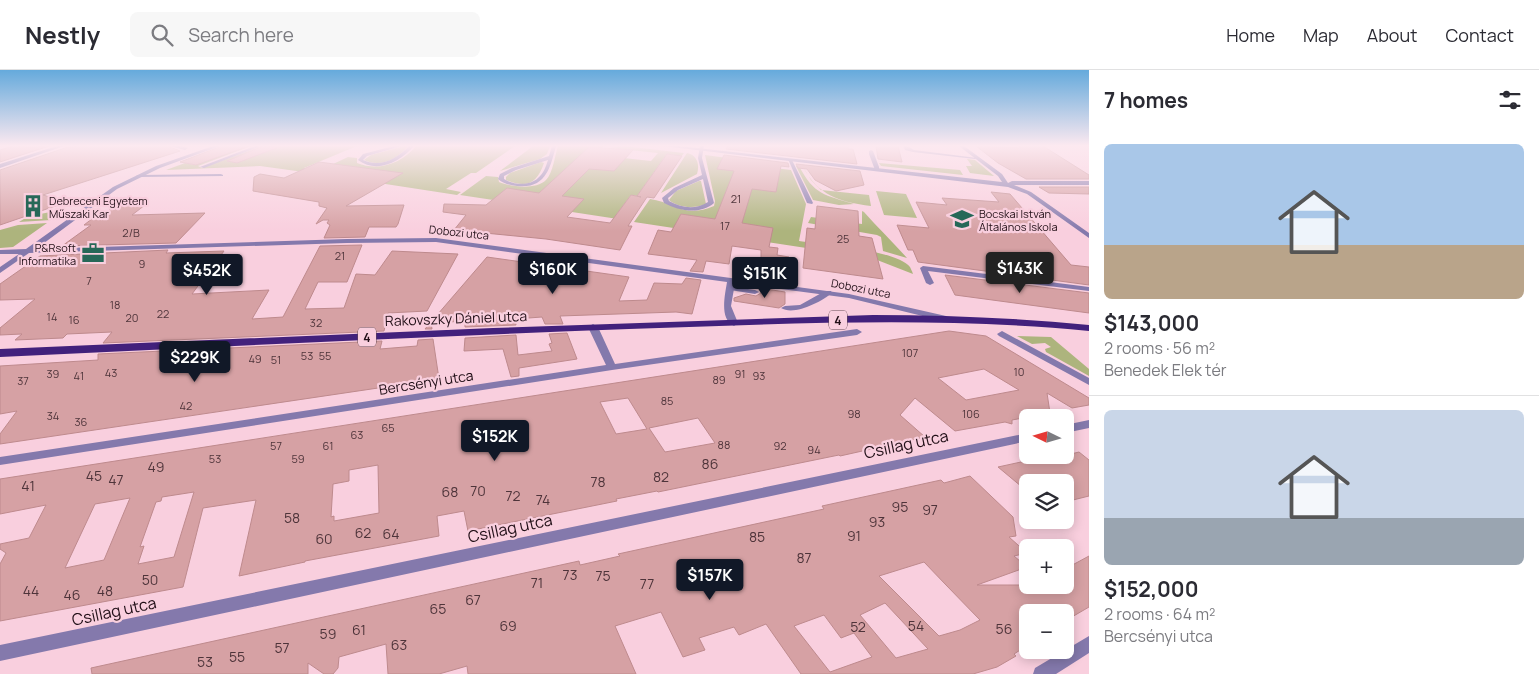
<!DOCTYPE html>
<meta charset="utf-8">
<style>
body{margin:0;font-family:Manrope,sans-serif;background:#f7f7f7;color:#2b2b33;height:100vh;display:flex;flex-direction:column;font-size:19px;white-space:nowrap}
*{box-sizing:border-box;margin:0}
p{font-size:16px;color:#7c7c81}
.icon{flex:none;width:28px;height:28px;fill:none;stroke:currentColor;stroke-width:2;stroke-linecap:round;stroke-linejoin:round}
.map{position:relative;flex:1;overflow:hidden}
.drawer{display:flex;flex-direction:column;background:#fff;width:450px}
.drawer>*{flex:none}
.needle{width:32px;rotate:275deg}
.buttons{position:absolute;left:1019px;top:339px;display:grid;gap:10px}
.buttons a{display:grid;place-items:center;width:55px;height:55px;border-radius:8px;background:#fff;box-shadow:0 2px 12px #0003;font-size:25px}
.price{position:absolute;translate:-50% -42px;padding:0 11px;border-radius:5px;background:#111827;color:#fff;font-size:16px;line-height:32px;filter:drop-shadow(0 1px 2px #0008)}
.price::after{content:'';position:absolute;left:50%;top:30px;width:15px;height:11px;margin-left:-8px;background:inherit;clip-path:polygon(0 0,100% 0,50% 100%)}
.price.selected{background:#222;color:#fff}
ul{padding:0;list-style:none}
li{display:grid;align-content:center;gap:10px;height:265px;padding:0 15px}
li+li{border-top:1px solid #e1e1e2}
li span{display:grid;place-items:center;height:155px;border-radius:8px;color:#555}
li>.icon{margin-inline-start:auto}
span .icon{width:90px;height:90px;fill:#fffc;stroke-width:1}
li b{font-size:21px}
h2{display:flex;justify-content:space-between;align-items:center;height:60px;padding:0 15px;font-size:21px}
header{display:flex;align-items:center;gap:30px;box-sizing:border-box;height:70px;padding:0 25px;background:#fff;border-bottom:1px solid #e1e1e2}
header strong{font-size:24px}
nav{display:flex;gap:28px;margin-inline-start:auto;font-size:18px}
.search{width:350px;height:45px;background:#f7f7f7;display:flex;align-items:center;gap:12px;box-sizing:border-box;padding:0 18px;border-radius:8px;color:#7c7c81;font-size:19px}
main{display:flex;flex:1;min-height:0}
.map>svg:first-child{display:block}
.green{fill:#adb47d}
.building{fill:#d6a1a4;stroke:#be8a8d;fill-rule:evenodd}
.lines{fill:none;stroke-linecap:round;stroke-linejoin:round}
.lane{fill:#8479ac;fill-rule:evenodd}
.street{fill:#8479ac;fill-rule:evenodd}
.primary{fill:#42217c;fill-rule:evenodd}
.labels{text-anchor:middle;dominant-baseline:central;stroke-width:4.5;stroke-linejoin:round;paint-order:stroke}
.number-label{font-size:11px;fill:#4e343a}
.far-poi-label{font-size:11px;fill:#210f17;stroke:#f9cfde;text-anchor:start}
.far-street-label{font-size:11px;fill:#210f17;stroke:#f9cfde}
.shield{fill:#f9cfde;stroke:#624953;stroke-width:1}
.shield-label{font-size:12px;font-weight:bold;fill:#210f17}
.street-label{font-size:14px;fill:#210f17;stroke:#f9cfde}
.near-number-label{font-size:14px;fill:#4e343a}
.near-street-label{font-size:16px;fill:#210f17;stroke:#f9cfde}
</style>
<header>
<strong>Nestly</strong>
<div class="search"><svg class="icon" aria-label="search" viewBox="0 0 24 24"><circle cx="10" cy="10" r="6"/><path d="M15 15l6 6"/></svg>Search here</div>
<nav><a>Home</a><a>Map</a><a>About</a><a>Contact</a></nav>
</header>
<main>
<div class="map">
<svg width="1089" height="604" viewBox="0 0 1089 604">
<rect width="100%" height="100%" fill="#f9cfde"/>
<!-- green -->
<path class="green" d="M247 76H251L198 96 202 98 262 76H357L304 98 311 103 260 96 166 100 185 93 195 95Z
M404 76H408C398 89 380 98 364 90L371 85Z
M416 76H515L476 103H471L446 119 461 122 457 125 314 103 348 87 357 88V93C379 102 402 93 416 76Z
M533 76H550L547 84 540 89 500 101Z
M558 76H604L596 85 651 91 658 83 610 78 624 76 684 83 681 87 666 85 637 126 631 125 616 145 631 151 460 125 486 106 498 107 499 112C511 117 536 120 546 110 553 103 555 85 558 76Z
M687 83C697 85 700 94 697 104L661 123Z
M705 85 750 91 749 95 791 100 806 134 799 171C821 174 897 180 910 197 910 197 913 203 913 204L872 188 634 152 650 129C674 132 684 149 714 136L715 131Z
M967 89 975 90 994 106 970 103 966 96H972Z
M541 92 544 93C537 113 528 119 506 110V107L510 103Z
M879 93 960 100 963 105 881 96Z
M796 96H799C814 125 825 125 854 134L839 135 813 130Z
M803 97 811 110 821 120 869 125 871 136C839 132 818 125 803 97Z
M699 111H701L706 134C695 139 678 138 669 130L676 121Z
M876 121 906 124 917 148 884 145Z
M59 140 64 141 51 150 19 152C32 143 46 144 59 140Z
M862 141 864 142C878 158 893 172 907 188L883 181 881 167 877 165 808 153 811 147 862 154Z
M47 153 13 177 0 178V160L18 155Z
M1017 266 1051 267 1089 299V306L1046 282 1045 279 1051 277 1045 273 1032 274Z"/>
<!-- building -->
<path class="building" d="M13 76 31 77 49 76 0 92V80Z
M78 76H168L180 81 43 125 67 132 0 155V100L65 78Z
M222 76H249L196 95 180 92Z
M263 76 279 77 237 93 227 91Z
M728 76H848V79H853L857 94 726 79Z
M876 76H898L902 92 878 89Z
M976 76 1021 78 1019 76H1043L1089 105V109H1026L998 93Z
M589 77 633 80 614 101 589 99 562 126 584 129 567 147 610 153 631 125 641 127 637 126 667 84 682 86 654 128 647 127 628 156H632L620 180 546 169 454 160 466 145 443 142 444 134 486 135 507 118 539 123Z
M724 85 788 93 789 97 781 96 776 122 752 119 742 153 773 158 769 177 778 178 777 185 789 187 790 203 761 199V180L732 176 729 194 706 191 703 202 690 201 697 190 648 184 658 160 671 162 681 144 715 149 734 101 717 99Z
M319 92 403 103 346 136 404 135 398 154 396 157H369L365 167 324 168 330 155 327 153 329 150H323L316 154 327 138 319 136V132L253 121 254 107 260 104 284 108Z
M796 94 860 101 864 115 836 121 815 110 807 99 798 98Z
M1039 117H1089V124L1049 123Z
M991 122 1010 124 1071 195 1089 197V215L918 192 913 180H908L897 155 929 158 916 132 947 135 942 128 999 132Z
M119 132H149L132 145 205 143 176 173 62 176 91 155H84L102 141 107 142Z
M817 136 858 141 859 166 872 168 883 209 803 198 807 158 815 159Z
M362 175 347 212H318L305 239 344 238 356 204 375 205 392 181 458 184 427 241 388 243 384 261 103 273 112 262 67 264 63 268 15 270 22 264 0 265V258L35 229 0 230V214L40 186 168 180 166 183 224 181 192 224 269 220 252 249 283 247 320 176Z
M487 187 629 207 619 231 647 230 654 213 682 214 686 208 701 210 692 244 676 242 560 246 563 254H545L542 247 515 249 516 255 465 257V251L431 253 432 259H425Z
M945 205 1089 223V243L955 225Z
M766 219 785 222V234L779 238 734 231V228L746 224 756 226 761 223 760 220Z
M949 261 986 266 1089 328V335L1072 338 1047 323 1050 343 1012 350V354L1005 352 955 361 915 328 900 345 925 367 840 386 839 385 658 422 657 421 616 429 617 431 468 461 464 441 437 446 439 466 305 491V492L239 506 256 430 203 438 183 517 0 551V494L6 483 0 479V474L29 468 46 435 0 444V409ZM984 299 1019 320 966 330 938 308ZM628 328 647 359 616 364 600 332ZM698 348 715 373 665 382 649 358ZM378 395 379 443 334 451V446L331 447 333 414 349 411V400ZM194 422 174 487 138 494 144 476 140 477 156 432 161 431 162 427ZM130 428 104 490 65 498 95 434Z
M567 263 577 289 519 298V306L511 307 503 279 464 281 465 268 516 265 518 285 552 281 549 274 552 273 549 264Z
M433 269 439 309 0 374V364L17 341 0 344V296L98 290V284L382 271 380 279 417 276 418 270Z
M1079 382 1089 390V426L1065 432V412H1028V422L998 397 1044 387 1047 390Z
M970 406 1013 447 1016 466 1009 467 1027 483 1014 486 1027 497 977 515H1065V499L1089 486V537L1065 551V542H1028V575L1014 584 1016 586 997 597 973 604H801L766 554 739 565 734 557 699 568 705 580 683 587 661 542 615 556 636 604H468L467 596 439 604H388L386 574 339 587 338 598 333 604H324L308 593V604H92L91 598 579 491 580 495 620 486 618 484 824 439 822 436 941 410 944 413ZM924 492 946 515 980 550 960 560 939 566 879 506ZM885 533 928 579 896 588 860 545ZM824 545 841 568 854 563 872 587 830 602 794 556Z"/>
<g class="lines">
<!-- lane -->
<path class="lane" d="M255 76H261L204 98 200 97Z
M394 76H402L367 86 363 90C380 98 397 89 409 76H414C400 92 377 104 358 90L363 84Z
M552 76H556C550 98 546 119 517 116 510 115 504 114 498 109L500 104 512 98 549 86ZM548 90C546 96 544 103 538 108 530 116 513 115 504 109V106L516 100Z
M700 76H704L702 88 714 133C700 145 679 141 664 133L662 128 674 118 702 105 698 88ZM703 109 708 132C696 140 681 138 669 131L668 128 678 120Z
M903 76H907L914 80 977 88 975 89 913 82 905 80Z
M871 80 873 81 879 97V101L875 100 869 84V81Z
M788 89 792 90 813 133 812 134 807 133Z
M221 104 223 105V106L138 107 136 106 138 105Z
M923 196 1089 217V221L928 201 934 213 930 215 926 213 920 198Z
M727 216 755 220 759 222 755 224 730 220H727Z
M825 221H831L832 223C821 232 794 246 781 238L785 236 800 235Z"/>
<!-- street -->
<path class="street" d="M57 76H64L0 98V94Z
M170 76H182L188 78 185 80Z
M213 76H220L160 98 117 119 36 179 347 169 436 168 849 224 946 246 947 248 943 251 849 228 735 213 731 236 738 253 734 256C719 249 725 225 727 212L436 172 347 173 29 183 0 203V197L19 184H0V180L26 179 113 117 156 96Z
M663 76H679L1002 112 998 106 959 76H964L1002 104 1008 113 1012 111H1089V115H1014L1031 122 1089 163V168L1027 124 1008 117Z
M593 254 598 257 615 294 857 259 862 262 857 265 612 300 0 395V387L606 295 588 257Z
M1002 261 1089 308V315L999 266 997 264Z
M1089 350V358L1065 363V355Z
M1028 363V371L0 591V575Z
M1089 566V583L1056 604H1033L1035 598Z"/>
<!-- primary -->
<path class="primary" d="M873 245C945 245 1017 248 1089 255V261C936 246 783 254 629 259 419 267 210 277 0 287V279L493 258Z"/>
</g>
<!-- sky -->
<linearGradient id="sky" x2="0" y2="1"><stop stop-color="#65aadc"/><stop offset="0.47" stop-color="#fce9f0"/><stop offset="1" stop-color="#fce9f0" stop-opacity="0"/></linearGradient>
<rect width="1089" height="161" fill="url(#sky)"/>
<!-- icons -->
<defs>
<symbol id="building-bare" viewBox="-9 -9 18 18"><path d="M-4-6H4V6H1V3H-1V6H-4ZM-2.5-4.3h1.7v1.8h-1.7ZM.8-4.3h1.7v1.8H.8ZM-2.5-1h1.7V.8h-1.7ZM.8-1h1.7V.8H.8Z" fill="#266858" stroke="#f9cfde" stroke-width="2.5" paint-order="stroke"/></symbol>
<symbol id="school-bare" viewBox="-9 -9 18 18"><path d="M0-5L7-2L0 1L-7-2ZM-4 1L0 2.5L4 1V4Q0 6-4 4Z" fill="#266858" stroke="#f9cfde" stroke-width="2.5" paint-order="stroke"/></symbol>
<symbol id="office-bare" viewBox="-9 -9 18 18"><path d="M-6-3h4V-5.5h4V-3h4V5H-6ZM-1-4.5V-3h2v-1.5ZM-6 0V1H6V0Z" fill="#266858" stroke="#f9cfde" stroke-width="2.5" paint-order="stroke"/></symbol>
</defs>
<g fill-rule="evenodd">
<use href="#building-bare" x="17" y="120" width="32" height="32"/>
<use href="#school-bare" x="946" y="133" width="32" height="32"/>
<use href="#office-bare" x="77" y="167" width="32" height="32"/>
</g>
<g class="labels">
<!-- number labels -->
<g class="number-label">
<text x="736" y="128">21</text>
<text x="725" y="155">17</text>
<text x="131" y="162">2/B</text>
<text x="843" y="168">25</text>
<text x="340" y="185">21</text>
<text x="142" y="193">9</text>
<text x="89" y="210">7</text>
<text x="115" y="234">18</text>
<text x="163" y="243">22</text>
<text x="52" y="246">14</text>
<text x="132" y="247">20</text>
<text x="74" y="249">16</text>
<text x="316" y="252">32</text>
<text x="910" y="282">107</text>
<text x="307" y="285">53</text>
<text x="325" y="285">55</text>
<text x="255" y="288">49</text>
<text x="276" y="289">51</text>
<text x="1019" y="301">10</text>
<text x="111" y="302">43</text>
<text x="53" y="303">39</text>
<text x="740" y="303">91</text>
<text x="79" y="305">41</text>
<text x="759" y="305">93</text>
<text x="719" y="309">89</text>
<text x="23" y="310">37</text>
<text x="667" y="330">85</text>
<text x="186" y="335">42</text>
<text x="854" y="343">98</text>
<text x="971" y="343">106</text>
<text x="53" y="345">34</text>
<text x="81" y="351">36</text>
<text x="388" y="357">65</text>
<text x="357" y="364">63</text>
<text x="724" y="374">88</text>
<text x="276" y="375">57</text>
<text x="328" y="375">61</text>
<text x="780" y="375">92</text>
<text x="814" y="379">94</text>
<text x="215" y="388">53</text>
<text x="298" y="388">59</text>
</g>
<!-- far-poi labels -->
<g class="far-poi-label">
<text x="49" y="130">Debreceni Egyetem<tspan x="49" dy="13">Műszaki Kar</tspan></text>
<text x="979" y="143">Bocskai István<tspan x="979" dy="13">Általános Iskola</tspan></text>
<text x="76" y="177" text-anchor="end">P&amp;Rsoft<tspan x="76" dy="13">Informatika</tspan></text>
</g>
<!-- far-street labels -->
<g class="far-street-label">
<text transform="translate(459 162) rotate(6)">Dobozi utca</text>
<text transform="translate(861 218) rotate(11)">Dobozi utca</text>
</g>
<!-- shield labels -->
<g class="shield">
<rect x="829" y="240.5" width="18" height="19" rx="4"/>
<rect x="358" y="257.5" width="18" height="19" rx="4"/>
</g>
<g class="shield-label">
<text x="838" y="250">4</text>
<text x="367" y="267">4</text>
</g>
<!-- street labels -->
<g class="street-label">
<text transform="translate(456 248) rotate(-2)">Rakovszky Dániel utca</text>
<text transform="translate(426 312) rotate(-9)">Bercsényi utca</text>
</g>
<!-- near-number labels -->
<g class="near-number-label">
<text x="710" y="393">86</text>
<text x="156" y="396">49</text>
<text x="94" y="405">45</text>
<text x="661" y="406">82</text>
<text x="116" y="409">47</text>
<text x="598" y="411">78</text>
<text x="28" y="415">41</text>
<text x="478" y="420">70</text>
<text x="450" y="421">68</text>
<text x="513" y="425">72</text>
<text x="543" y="429">74</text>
<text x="900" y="436">95</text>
<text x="930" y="439">97</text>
<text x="292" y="447">58</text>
<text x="877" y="451">93</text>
<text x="363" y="462">62</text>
<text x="391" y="463">64</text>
<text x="854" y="465">91</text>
<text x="757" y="466">85</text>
<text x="324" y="468">60</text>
<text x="804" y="487">87</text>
<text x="570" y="504">73</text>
<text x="603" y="505">75</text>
<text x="150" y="509">50</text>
<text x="537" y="512">71</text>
<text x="647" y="513">77</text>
<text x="31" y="520">44</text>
<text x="105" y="520">48</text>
<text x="72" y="524">46</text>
<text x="473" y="529">67</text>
<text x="438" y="538">65</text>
<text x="508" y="555">69</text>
<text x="916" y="555">54</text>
<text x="858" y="556">52</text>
<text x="1004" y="558">56</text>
<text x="359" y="559">61</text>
<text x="328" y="563">59</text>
<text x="399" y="574">63</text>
<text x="282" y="577">57</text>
<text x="237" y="586">55</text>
<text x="205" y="591">53</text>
</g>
<!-- near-street labels -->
<g class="near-street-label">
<text transform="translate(906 374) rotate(-12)">Csillag utca</text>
<text transform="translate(510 458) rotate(-12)">Csillag utca</text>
<text transform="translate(114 541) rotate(-12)">Csillag utca</text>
</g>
</g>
</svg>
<div class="buttons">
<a><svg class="needle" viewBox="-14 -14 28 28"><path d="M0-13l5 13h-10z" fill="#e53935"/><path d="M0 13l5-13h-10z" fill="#7c7c81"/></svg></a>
<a><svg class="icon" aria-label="layers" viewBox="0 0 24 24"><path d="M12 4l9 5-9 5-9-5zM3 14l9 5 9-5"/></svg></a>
<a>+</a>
<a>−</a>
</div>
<b class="price selected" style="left:1020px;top:224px">$143K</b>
<b class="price" style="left:553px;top:225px">$160K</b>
<b class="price" style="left:207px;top:226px">$452K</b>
<b class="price" style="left:765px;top:229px">$151K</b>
<b class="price" style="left:195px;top:313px">$229K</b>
<b class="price" style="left:495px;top:392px">$152K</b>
<b class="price" style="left:710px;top:531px">$157K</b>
</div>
<section class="drawer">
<h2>7 homes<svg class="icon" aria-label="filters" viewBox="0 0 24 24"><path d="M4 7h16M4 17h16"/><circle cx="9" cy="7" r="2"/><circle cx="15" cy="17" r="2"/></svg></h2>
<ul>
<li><span style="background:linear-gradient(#a9c7e8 65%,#b9a48a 0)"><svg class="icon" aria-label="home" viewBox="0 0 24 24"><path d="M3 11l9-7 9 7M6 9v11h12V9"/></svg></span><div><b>$143,000</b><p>2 rooms · 56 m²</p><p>Benedek Elek tér</p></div></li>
<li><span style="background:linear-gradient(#c9d6e8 70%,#9aa5b1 0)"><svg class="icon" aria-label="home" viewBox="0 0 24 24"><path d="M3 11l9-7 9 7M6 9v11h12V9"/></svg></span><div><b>$152,000</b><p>2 rooms · 64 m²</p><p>Bercsényi utca</p></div></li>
</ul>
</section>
</main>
